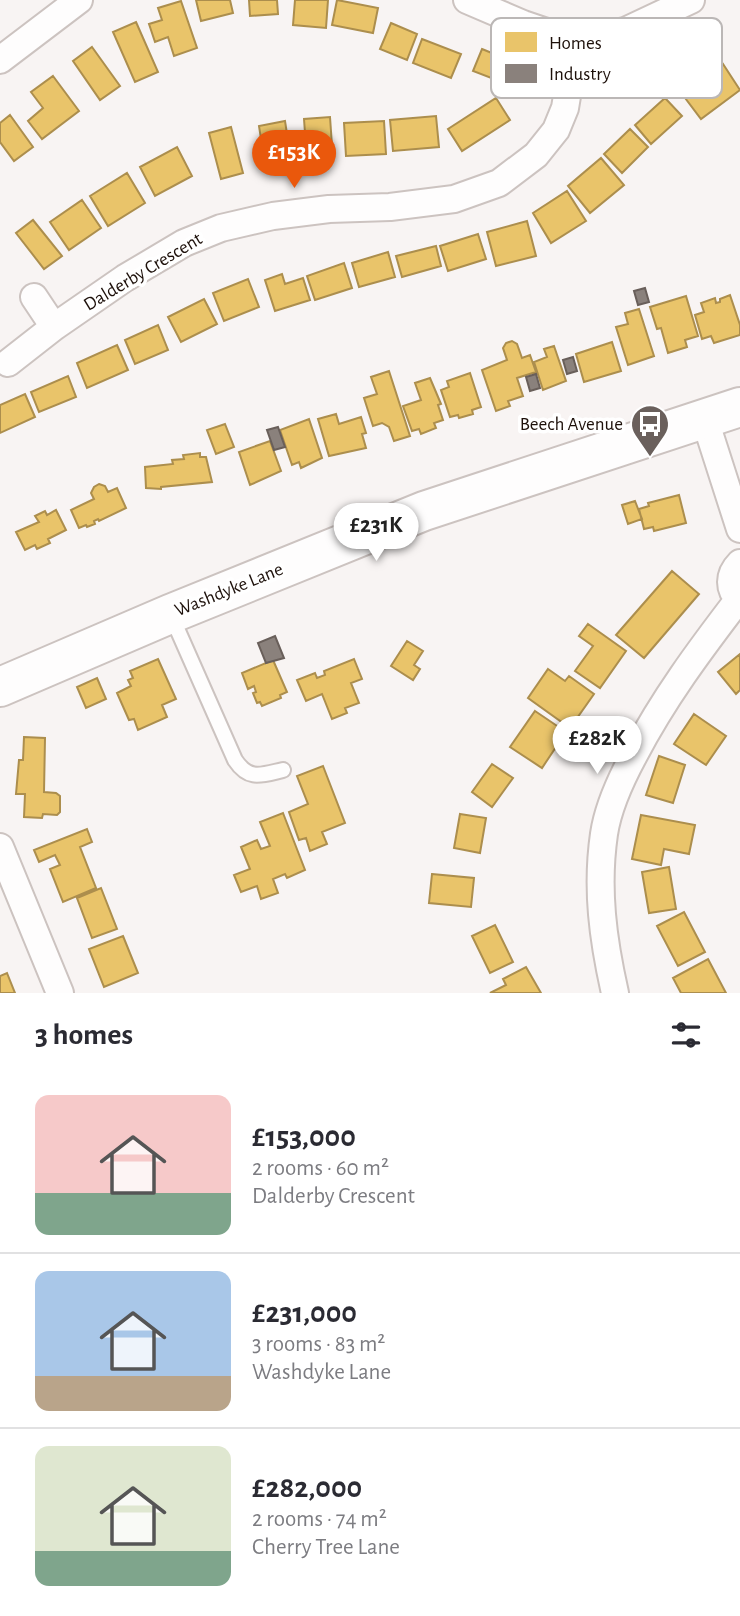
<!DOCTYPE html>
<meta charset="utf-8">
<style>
body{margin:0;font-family:"Alegreya Sans",sans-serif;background:#f2f2f3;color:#2b2b33;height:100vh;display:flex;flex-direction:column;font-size:26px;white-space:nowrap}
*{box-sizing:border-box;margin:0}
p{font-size:23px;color:#7c7c81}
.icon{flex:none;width:38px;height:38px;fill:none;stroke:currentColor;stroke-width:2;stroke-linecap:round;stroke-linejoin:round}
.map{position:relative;height:993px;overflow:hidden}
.sheet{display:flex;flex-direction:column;background:#fff;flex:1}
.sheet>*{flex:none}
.price{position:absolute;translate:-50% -60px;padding:0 16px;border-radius:24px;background:#fff;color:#222;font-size:23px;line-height:46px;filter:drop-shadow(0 2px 4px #0008)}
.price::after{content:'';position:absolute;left:50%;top:42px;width:21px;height:16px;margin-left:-10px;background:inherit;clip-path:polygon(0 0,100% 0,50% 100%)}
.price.current{background:#ea580c;color:#fff}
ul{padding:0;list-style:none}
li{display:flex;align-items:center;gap:21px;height:175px;padding:0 35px}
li+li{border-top:2px solid #e1e1e2}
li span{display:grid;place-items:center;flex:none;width:196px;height:140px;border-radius:14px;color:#555}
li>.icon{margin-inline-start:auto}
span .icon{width:84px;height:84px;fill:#fffc;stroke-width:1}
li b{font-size:30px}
h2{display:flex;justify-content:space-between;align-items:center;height:84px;padding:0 35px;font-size:30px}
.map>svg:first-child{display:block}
.homes{fill:#e9c46a;stroke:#ac8e4d;stroke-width:2}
.industry{fill:#8a817c;stroke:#695f5a;stroke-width:2}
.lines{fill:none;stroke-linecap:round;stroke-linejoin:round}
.lane-casing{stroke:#ccc3c0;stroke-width:18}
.street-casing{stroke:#ccc3c0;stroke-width:30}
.secondary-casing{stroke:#ccc3c0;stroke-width:42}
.lane{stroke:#fefdfd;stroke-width:14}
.street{stroke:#fefdfd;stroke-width:26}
.secondary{stroke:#fefdfd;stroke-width:38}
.labels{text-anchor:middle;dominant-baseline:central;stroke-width:7;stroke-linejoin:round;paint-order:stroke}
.street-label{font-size:19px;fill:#1d100a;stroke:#fff}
.poi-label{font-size:19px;fill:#1d100a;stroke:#fff;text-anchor:end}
.key{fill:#fff;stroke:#bbb7b6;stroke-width:2}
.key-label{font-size:19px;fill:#1d100a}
</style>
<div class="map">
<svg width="740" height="993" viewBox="0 0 740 993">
<rect width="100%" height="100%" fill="#f8f4f3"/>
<!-- homes -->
<path class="homes" d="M196 0H230L233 13 201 21Z
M249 0H277L278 14 250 16Z
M295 0H328L326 28 293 25Z
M337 0 378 8 373 33 332 25Z
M181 1 197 48 174 56 168 37 155 42 149 24 162 20 158 8Z
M136 22 158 72 135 82 113 32Z
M391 23 417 34 407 60 380 49Z
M422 39 461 54 451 78 413 63Z
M92 47 120 86 100 100 73 61Z
M482 49 529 68 520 89 473 71Z
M685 60 701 81 723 64 740 90 701 119 667 74Z
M53 76 79 111 42 139 28 121 43 108 31 92Z
M496 98 510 120 462 151 448 129Z
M665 98 682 116 651 144 635 125Z
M10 115 33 147 14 161 0 142V123Z
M436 116 439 147 393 151 390 120Z
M330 117 333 160 307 161 304 119Z
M285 121 292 166 266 171 259 126Z
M384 121 386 154 346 156 344 123Z
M231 127 243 173 221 179 209 133Z
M630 129 648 147 622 173 604 154Z
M177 147 192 176 155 196 140 167Z
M601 158 624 185 590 213 568 186Z
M127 173 145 203 108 226 90 196Z
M567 191 586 221 551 243 533 213Z
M82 200 101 228 69 250 50 222Z
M33 220 62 256 44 269 16 233Z
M527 221 536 256 496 266 487 232Z
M478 234 486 259 448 271 440 246Z
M436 246 441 266 402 277 396 256Z
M388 252 395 277 359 287 352 263Z
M344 263 352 288 315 300 307 276Z
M282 274 285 284 303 278 310 300 275 311 265 280Z
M248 279 259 307 224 321 213 293Z
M730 295 740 325V335L714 343 711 336 702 339 695 315 704 312 701 303 715 298 716 303 720 302V299Z
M686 296 698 336 685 340 687 347 668 353 661 328 657 329 650 307Z
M204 299 217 324 181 342 168 317Z
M639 309 654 356 628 365 616 327 628 324 625 313Z
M158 325 168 350 135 364 125 340Z
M512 341 517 344 522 358 530 355 536 372 517 378 523 396 508 401 510 406 496 411 482 370 507 360 503 348 506 343Z
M612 342 621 371 584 382 576 354Z
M117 345 128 370 87 388 77 363Z
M554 346 566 381 543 390 534 362 547 357 544 349Z
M389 371 410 436 394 441 389 427 382 423 373 426 364 398 377 394 371 377Z
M470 373 481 407 472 410 473 414 459 418 458 415 450 417 441 390 449 387 447 381Z
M68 376 76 397 39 412 31 392Z
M430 378 441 404 438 405 443 420 434 423 436 428 421 434 419 429 412 431 403 406 421 400 415 383Z
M25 394 35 417 0 433V405Z
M336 414 339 424 361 417 366 433 362 434 366 448 329 456 318 419Z
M309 419 322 458 301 468 299 462 292 465 280 430Z
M225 424 234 447 216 454 207 430Z
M270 441 281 471 250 485 239 452Z
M200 453V457H206L212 482 161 487V489L146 488 145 467 173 464 172 460 184 459 183 455Z
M99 484 105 486 108 492 117 488 126 508 99 521 98 519 94 521 95 524 87 527 86 525 79 528 71 510 94 499 91 493 94 487Z
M679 495 686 523 654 531 653 527 644 529 639 509 649 506 648 503Z
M635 501 642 519 628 524 622 505Z
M56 510 66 530 48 539 50 543 37 549 35 545 25 550 16 532 39 522 35 516 45 511 47 515Z
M672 571 699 594 644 658 616 635Z
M588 624 626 651 600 688 575 671 593 646 579 636Z
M407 641 423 651 414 665 420 669 413 680 391 666Z
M740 654V690L736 694 718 672Z
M158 659 176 699 162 705 167 717 138 730 134 719 129 720 117 693 131 686 128 680 133 678 130 671Z
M354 659 362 679 351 683 359 703 345 708 347 713 332 719 322 694 306 701 297 680 315 673 317 678 325 675 324 671Z
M273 660 287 692 280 695 281 698 262 706 260 702 257 703 253 693 256 692 254 686 248 689 242 673Z
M548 669 565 681 569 676 594 694 570 728 528 698Z
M97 678 106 699 86 708 77 687Z
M535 711 566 732 542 768 510 747Z
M694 714 726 736 706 765 674 744Z
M24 737 45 738 44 792 56 793 60 796V812L57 815 43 814 42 818 24 817 25 794H16L19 760H23Z
M659 756 685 765 673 803 646 795Z
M492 764 513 778 492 807 472 792Z
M323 766 345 823 322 832 327 844 310 851 306 838 299 840 289 812 308 804 297 776Z
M283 813 305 870 287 878 285 874 273 879 278 893 261 899 257 886 241 892 234 875 250 869 241 847 257 840 261 849 270 846 260 822Z
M460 814 486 818 480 853 454 848Z
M641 815 695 825 689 854 664 849 661 865 632 859Z
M87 829 92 842 80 847 96 888 63 902 50 869 60 865 55 855 39 862 34 850Z
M669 867 676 909 649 913 642 872Z
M432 874 474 878 471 907 429 903Z
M101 888 117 929 92 938 77 898Z
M684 912 705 952 678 966 657 926Z
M495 925 513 962 490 973 472 936Z
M123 936 138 973 104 987 89 949Z
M708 959 726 993H681L673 978Z
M526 967 541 993H490L506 985 503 979Z
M7 973 15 993H0V976Z"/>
<!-- industry -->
<path class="industry" d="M645 288 649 302 638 305 634 291Z
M573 357 577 371 567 374 563 360Z
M536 374 540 388 530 391 526 377Z
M278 427 285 447 274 450 267 430Z
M275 636 284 658 266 663 258 643Z"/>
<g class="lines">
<defs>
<path id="lane" d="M171 615 235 760C249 781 261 775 283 770"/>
<path id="street" d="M467 0 523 24 576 42 625 31 691 0
M0 60 79 0
M34 297 54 327
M8 363 54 327 125 278 184 243 221 228 273 216 329 209 390 207 454 199 499 183 536 155 556 130 565 108 576 42
M705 420 740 529
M740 563C728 575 728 589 740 601
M0 847 60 993
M615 993C603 940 596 889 604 834 608 807 621 779 634 755 664 698 699 651 738 600"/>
<path id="secondary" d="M0 687 170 614 424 511 740 407"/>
</defs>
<!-- lane casing -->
<use href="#lane" class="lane-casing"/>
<!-- street casing -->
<use href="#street" class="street-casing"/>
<!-- secondary casing -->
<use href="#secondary" class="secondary-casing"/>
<!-- lane -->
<use href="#lane" class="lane"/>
<!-- street -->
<use href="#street" class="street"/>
<!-- secondary -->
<use href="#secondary" class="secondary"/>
</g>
<!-- icons -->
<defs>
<symbol id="bus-pin" viewBox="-11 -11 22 30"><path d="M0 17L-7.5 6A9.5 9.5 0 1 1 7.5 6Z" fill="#6a605c" stroke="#fff"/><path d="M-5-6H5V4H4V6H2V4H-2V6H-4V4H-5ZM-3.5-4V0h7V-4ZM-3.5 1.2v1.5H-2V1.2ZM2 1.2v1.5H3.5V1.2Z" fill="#fff"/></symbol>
</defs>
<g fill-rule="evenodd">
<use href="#bus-pin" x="628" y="402" width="44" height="60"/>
</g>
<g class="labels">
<!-- street labels -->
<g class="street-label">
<text transform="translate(143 272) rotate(-31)">Dalderby Crescent</text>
<text transform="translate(229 590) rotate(-22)">Washdyke Lane</text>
</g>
<!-- poi labels -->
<g class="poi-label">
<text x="623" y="424">Beech Avenue</text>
</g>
</g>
<!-- legend -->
<rect x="491" y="18" width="231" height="80" rx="10" class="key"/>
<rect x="505" y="32" width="32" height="20" fill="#e9c46a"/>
<rect x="505" y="64" width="32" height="19" fill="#8a817c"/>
<g class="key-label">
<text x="549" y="49">Homes</text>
<text x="549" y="80">Industry</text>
</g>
</svg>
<b class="price current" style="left:294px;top:190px">£153K</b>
<b class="price" style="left:376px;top:563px">£231K</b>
<b class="price" style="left:597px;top:776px">£282K</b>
</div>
<section class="sheet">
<h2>3 homes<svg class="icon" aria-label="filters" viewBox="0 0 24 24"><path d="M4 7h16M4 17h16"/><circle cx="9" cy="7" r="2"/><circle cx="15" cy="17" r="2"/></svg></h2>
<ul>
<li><span style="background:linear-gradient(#f6c9c9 70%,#7fa58c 0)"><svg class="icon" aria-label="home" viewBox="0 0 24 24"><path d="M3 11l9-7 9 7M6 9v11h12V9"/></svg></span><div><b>£153,000</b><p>2 rooms · 60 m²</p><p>Dalderby Crescent</p></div></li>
<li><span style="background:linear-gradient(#a9c7e8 75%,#b9a48a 0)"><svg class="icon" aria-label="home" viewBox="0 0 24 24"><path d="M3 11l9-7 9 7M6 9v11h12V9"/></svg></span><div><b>£231,000</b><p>3 rooms · 83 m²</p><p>Washdyke Lane</p></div></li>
<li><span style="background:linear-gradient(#dfe7d0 75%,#7fa58c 0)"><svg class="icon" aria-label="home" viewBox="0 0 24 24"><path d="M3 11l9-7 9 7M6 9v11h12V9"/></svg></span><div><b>£282,000</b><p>2 rooms · 74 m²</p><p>Cherry Tree Lane</p></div></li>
</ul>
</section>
